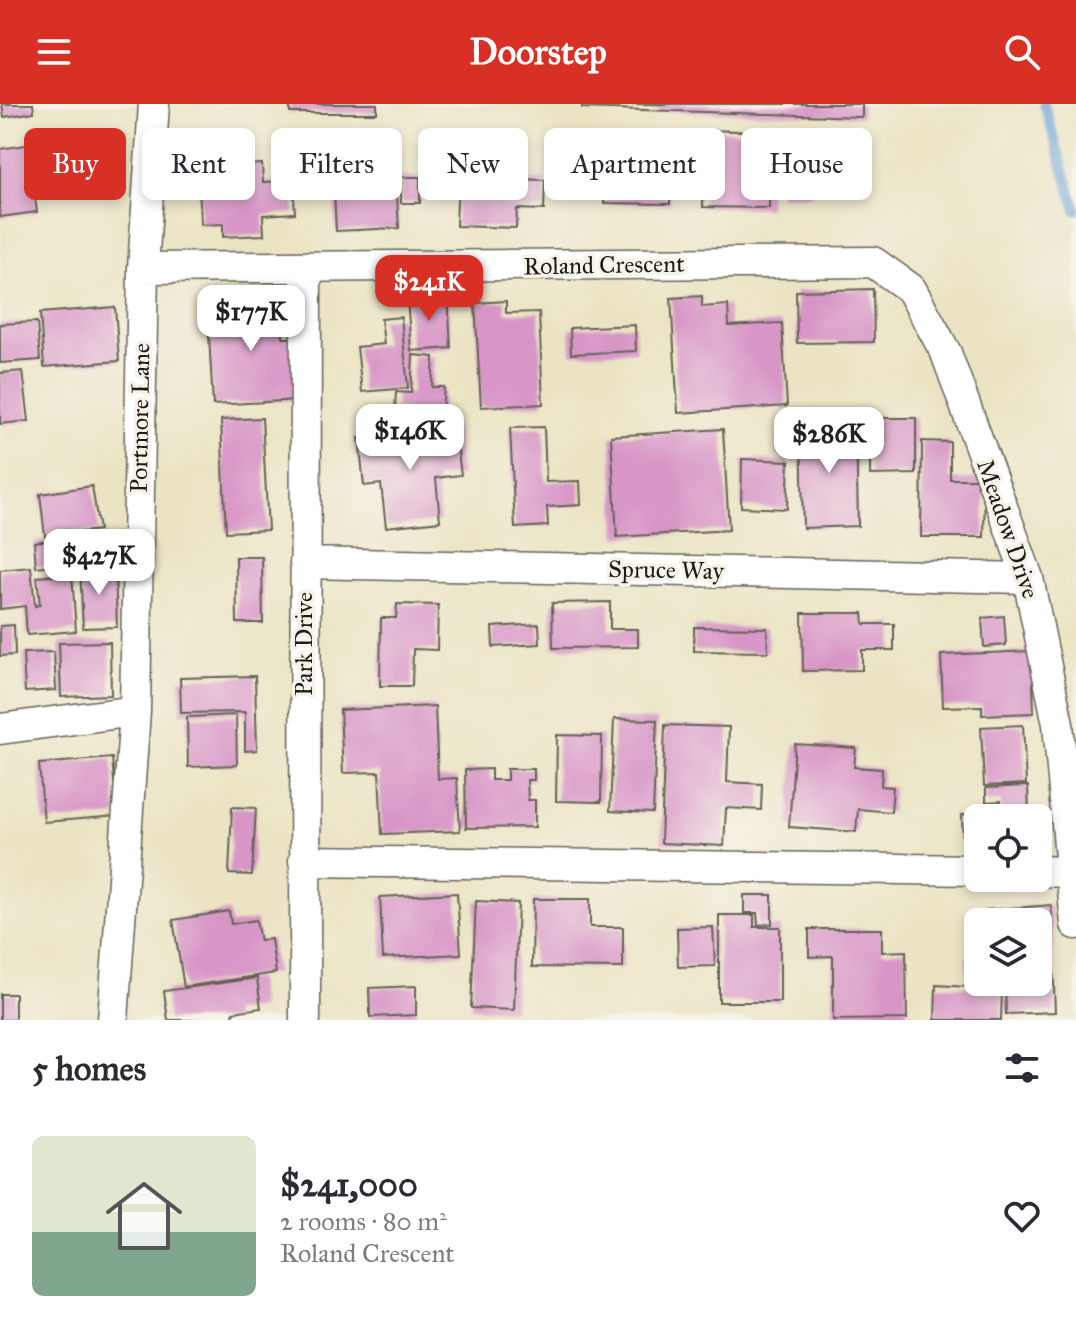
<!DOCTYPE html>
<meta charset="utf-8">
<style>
body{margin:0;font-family:"IM FELL Great Primer",serif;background:#f7f7f7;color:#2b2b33;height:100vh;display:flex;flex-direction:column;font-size:30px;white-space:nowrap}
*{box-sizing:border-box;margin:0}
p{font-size:26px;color:#7c7c81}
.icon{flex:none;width:44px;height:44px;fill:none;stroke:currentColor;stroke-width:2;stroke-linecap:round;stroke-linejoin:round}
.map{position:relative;height:916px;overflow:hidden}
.side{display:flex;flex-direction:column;background:#fff;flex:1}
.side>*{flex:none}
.top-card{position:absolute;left:24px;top:24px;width:1028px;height:72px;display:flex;gap:16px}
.fabs{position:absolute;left:964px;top:700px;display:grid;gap:16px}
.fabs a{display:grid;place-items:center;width:88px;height:88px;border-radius:12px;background:#fff;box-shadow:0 4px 12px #0003;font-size:40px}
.price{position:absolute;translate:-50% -68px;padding:0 18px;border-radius:16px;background:#fff;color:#222;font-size:26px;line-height:52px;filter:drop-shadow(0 2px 4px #0008)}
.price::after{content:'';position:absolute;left:50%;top:48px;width:24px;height:18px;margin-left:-12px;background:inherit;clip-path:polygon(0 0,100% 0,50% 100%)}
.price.current{background:#d93025;color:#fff}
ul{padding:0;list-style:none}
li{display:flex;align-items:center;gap:24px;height:200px;padding:0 32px}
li+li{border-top:2px solid #e1e1e2}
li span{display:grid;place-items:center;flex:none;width:224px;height:160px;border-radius:12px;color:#555}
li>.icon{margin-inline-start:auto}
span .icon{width:96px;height:96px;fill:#fffc;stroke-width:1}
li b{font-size:34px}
h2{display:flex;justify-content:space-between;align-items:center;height:96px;padding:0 32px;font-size:34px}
.tag{padding:0 28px;border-radius:12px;background:#fff;box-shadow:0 4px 12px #0003;font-size:28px;line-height:72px}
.tag.current{background:#d93025;color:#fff}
header{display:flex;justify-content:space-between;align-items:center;height:104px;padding:0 32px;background:#d93025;color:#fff;font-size:36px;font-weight:800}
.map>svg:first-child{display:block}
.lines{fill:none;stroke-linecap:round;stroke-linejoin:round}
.stream{stroke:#689fd6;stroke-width:10}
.building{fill:#d896c7}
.street-casing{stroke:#646257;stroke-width:33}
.street{stroke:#fff;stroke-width:30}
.labels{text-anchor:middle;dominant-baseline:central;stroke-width:7;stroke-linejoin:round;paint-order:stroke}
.street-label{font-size:24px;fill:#1c1c1c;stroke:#f7f3e8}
</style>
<header><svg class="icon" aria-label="menu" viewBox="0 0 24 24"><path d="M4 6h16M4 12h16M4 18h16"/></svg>Doorstep<svg class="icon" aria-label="search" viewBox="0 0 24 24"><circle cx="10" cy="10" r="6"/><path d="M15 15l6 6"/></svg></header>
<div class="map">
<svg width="1076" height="916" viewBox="0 0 1076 916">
<rect width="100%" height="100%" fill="#f7f3e8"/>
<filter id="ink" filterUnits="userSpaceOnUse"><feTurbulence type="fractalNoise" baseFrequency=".0125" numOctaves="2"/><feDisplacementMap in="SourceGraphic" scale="16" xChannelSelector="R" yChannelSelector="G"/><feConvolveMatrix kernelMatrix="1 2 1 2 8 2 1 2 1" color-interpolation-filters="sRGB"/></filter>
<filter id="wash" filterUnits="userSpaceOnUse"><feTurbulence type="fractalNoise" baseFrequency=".006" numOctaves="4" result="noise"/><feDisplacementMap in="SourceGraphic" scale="32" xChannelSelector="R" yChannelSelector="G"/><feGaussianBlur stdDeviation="1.8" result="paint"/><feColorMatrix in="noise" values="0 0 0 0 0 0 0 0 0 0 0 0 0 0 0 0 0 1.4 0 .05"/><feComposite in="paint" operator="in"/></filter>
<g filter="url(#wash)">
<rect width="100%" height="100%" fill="#ebe4c4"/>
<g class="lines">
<!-- stream -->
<path class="stream" d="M1044 0 1076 106"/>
</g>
<g id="blocks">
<!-- building -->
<path class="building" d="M2 0H33L34 8 4 13Z
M290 0H377V9H290Z
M582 0H862V13L582 4Z
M705 26 771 28 769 104 703 103Z
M811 28 812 92H780L779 29Z
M71 34 78 73 33 80 37 108 0 113V45Z
M394 44 399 124 336 127 332 47Z
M604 48H639V73H670V100L604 99Z
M262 60 263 78 293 77 295 109 263 111 264 131 223 133V120L201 121 198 63Z
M401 73H420V99H401Z
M458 73 545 76 544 106 517 105 516 124 456 122Z
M873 185 874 238 797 239 796 187Z
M448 191 451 244 411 247 407 193Z
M702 192V203L728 201 729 222 782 219 787 302 678 309 671 194Z
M281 193 283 234H295L299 296 213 301 207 197Z
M506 197V209L539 208 543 300 481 303 475 199Z
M115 203 119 257 44 263 40 209Z
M401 213 408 284 362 288 357 243 384 240 381 215Z
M37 218 40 256 0 259V220Z
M635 221 636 247 571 250 570 224Z
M413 251 434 253 432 283H444L442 309 395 305 396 288 411 289Z
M23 267 29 317 0 320V269Z
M262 314 268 426 226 428 221 316Z
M870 314H916V370L870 371Z
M856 319 858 422 803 424 801 320Z
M544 323 546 378 580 377 581 401 547 403 548 422 515 424 510 324Z
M455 324 461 371 436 374 440 417 386 423 381 380 364 382 359 334Z
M723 325 729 426 617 433 611 332Z
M922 337 950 338V375H985L984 433H921Z
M742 355 789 357 787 405 741 403Z
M92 382 99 426 45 432 40 390Z
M96 431 99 456 36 463 34 438Z
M236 453H262L263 519H237Z
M31 463 35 502 40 501 37 473 72 470 76 527 27 531 25 502 0 505V466Z
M115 463 117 523 83 524 80 464Z
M610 498V525H638V543L553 544 552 499Z
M397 500 438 501 437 546 413 545 412 582H380L381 514H396Z
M802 509H863L864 520H894V546H862V566L803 567Z
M1004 512 1006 541 984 543 982 514Z
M539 520 540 540 493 543 492 523Z
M14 521 15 551 0 552V522Z
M694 523 767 524 768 548 694 547Z
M110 538 111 591 61 593 59 539Z
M1032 547 1034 609 982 611V602L943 603 941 551Z
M54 548 56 586 25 588 23 549Z
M255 572 257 646 245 647V608L181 609 180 574Z
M435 602 438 675 457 674 460 727 382 730 379 668 343 669 340 606Z
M236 611 237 661 188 663 187 613Z
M614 615 657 616 653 709 610 707Z
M665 621 729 623 727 678 762 680 761 706 726 704 724 742 661 739Z
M1023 621 1026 680 984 682 981 623Z
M557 631 602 632 601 698 556 697Z
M795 640 856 644 854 663 882 665 881 682 893 683 891 708 858 705 856 728 789 723Z
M112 654 117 712 44 718 39 660Z
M491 665V676H507V665H534V676H527L528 696H535V723L466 724 465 666Z
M1028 682 1029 714H978V740L963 741 962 711 1001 709V697L986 698V684Z
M232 703 256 704 252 771 229 770Z
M457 789 461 850 383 854 380 793Z
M744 791H772V820L758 821 757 809H744Z
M533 795H590V823H623V864L532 863Z
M476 797 518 799 514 906 471 904Z
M1051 801 1054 847 1038 849V818H987L986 806Z
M229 807 231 820 256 816 260 837 271 835 276 869 184 883 173 816Z
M719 811H754V823H780V898H719Z
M713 823 715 862 678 863 677 824Z
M809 825H882V848L906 847 907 915 833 916V852L809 853Z
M978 852V878H967L966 853Z
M1038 858H1053L1055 908 1006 910 1005 881H998V878H1038Z
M257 874 261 904 233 908 234 916H168L164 887Z
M936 881 1002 885 1001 916H935Z
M416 882V911L370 913 369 884Z
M0 890H15V916H0Z"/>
</g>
</g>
<g filter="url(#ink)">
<use href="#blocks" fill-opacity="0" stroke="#646257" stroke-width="2"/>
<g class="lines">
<defs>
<path id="street" d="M143 164 873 158 911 185 946 249 1028 474 1058 620 1076 820
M305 459 1028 474
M0 625 135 607
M304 757 978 766
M1038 767 1071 768
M113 916 135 607 143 164 154 0
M305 916 306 163"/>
</defs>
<!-- street casing -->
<use href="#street" class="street-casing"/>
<!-- street -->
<use href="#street" class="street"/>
</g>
</g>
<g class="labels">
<!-- street labels -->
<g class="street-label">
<text transform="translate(604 161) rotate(-1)">Roland Crescent</text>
<text transform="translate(140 314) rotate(-89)">Portmore Lane</text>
<text transform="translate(1008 425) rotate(71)">Meadow Drive</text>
<text transform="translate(666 466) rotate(1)">Spruce Way</text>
<text transform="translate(304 540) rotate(-90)">Park Drive</text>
</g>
</g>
</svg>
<div class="fabs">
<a><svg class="icon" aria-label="locate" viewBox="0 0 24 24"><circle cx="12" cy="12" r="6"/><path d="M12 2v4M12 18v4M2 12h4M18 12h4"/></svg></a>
<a><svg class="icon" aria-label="layers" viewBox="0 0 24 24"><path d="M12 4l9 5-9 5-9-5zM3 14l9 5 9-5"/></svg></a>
</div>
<b class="price current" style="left:429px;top:219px">$241K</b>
<b class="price" style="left:251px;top:249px">$177K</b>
<b class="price" style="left:410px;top:368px">$146K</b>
<b class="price" style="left:829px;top:371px">$286K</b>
<b class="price" style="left:99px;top:493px">$427K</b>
<div class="top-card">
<a class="tag current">Buy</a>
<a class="tag">Rent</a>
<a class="tag">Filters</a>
<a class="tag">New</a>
<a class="tag">Apartment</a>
<a class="tag">House</a>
</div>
</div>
<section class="side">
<h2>5 homes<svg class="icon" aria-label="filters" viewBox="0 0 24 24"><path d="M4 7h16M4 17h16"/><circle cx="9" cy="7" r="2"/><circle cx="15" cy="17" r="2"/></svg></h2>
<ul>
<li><span style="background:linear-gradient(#dfe7d0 60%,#7fa58c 0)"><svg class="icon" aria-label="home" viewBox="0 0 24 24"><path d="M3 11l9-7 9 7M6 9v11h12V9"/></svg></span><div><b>$241,000</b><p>2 rooms · 80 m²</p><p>Roland Crescent</p></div><svg class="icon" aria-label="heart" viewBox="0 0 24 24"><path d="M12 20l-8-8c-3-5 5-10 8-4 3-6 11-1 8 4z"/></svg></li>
</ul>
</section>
